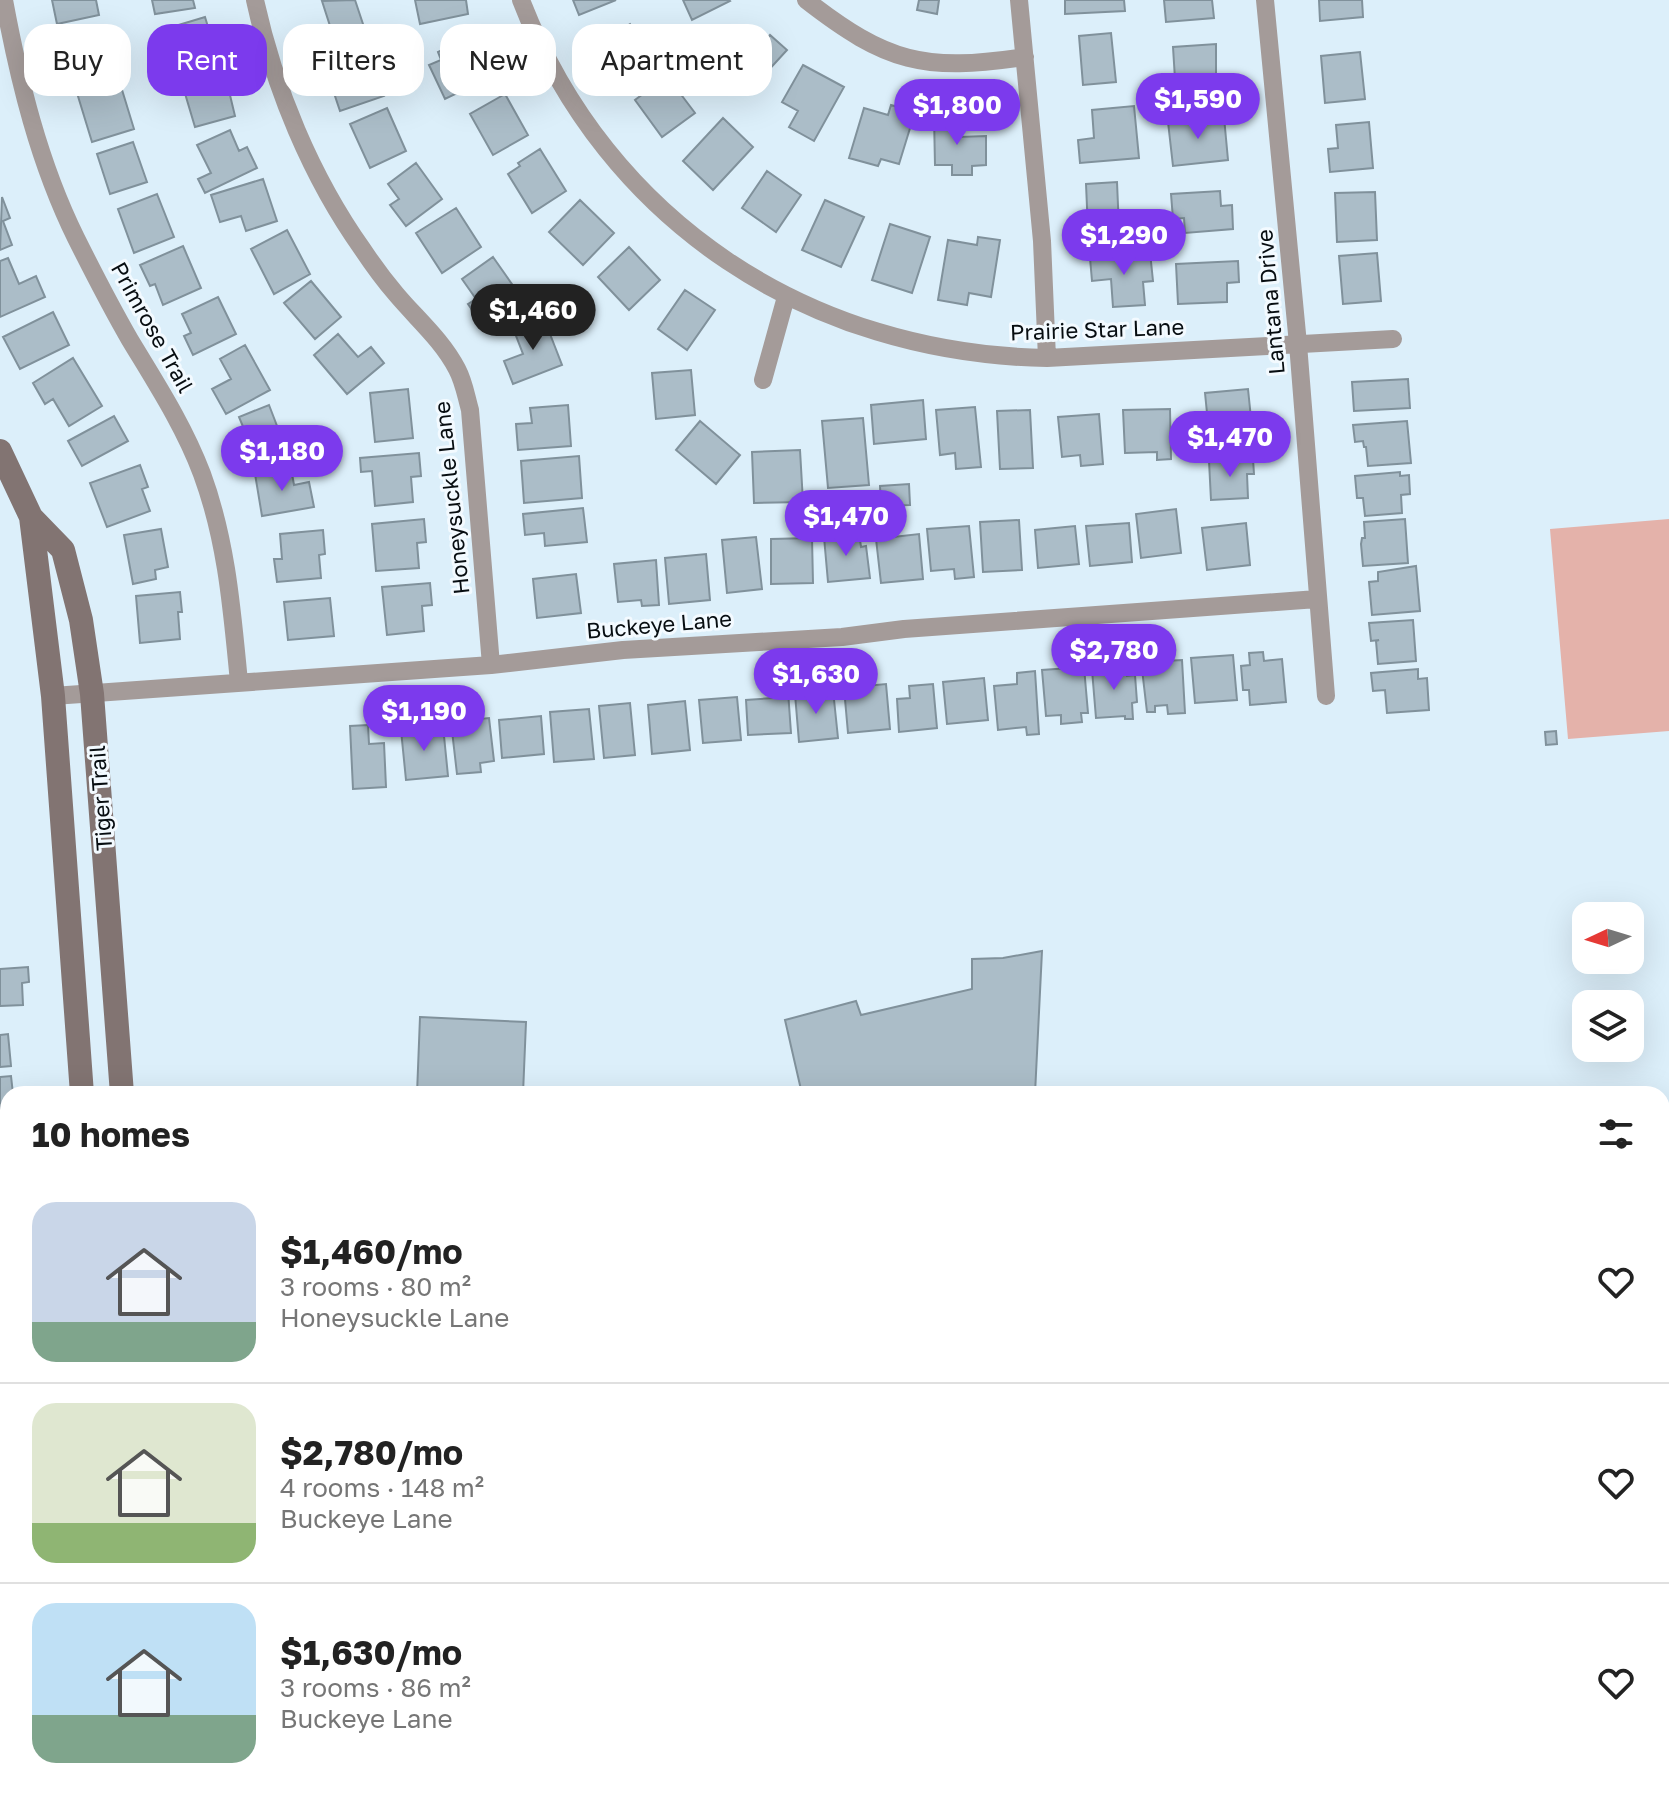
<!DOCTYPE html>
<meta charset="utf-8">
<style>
body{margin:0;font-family:"Golos Text",sans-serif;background:#f6f6f6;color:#222;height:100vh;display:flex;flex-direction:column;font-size:30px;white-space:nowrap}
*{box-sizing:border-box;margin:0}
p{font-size:26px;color:#767676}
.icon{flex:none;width:44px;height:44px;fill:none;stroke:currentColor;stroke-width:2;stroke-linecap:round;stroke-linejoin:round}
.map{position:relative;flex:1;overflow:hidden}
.panel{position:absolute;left:0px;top:1086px;width:1670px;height:714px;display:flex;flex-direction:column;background:#fff;border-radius:24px 24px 0 0;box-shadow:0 8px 32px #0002}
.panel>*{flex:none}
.top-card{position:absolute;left:24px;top:24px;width:800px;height:72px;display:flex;gap:16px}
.needle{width:52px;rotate:266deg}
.fabs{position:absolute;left:1572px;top:902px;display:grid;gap:16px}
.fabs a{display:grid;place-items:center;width:72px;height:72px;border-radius:16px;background:#fff;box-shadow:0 8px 32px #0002;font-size:40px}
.price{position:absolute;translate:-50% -68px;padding:0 18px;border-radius:28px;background:#7c3aed;color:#fff;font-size:26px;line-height:52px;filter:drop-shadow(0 2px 4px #0008)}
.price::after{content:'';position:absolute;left:50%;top:48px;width:24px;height:18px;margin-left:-12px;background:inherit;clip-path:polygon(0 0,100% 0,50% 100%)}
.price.on{background:#222;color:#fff}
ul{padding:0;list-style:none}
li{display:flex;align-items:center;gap:24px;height:200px;padding:0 32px}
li+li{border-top:2px solid #e0e0e0}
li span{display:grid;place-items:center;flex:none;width:224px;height:160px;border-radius:24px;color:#555}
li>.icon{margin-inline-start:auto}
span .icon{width:96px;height:96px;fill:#fffc;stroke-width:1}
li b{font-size:34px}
h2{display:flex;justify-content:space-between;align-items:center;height:96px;padding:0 32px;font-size:34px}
.tag{padding:0 28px;border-radius:24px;background:#fff;box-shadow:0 8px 32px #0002;font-size:28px;line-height:72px}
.tag.on{background:#7c3aed;color:#fff}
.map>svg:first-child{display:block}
.green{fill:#e4b2aa}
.building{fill:#abbdc8;stroke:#80919b;stroke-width:2}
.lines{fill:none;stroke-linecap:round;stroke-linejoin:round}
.street{stroke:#a49b99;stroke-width:18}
.secondary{stroke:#827472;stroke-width:24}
.labels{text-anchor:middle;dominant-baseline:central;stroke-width:6;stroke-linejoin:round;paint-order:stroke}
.street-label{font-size:22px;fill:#070d11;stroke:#f3faff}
</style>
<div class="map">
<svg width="1669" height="1799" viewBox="0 0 1669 1799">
<rect width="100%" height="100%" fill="#dceffa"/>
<!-- green -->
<path class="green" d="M1669 519V731L1568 739 1550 529Z
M1135 1792H1306L1307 1799H1136Z
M1327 1792H1498V1799H1328Z"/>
<!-- building -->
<path class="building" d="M52 0H96L99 15 57 24Z
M152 0H193L195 8 155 14Z
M355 0 368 39 320 55 313 32 330 26 322 1Z
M415 0H466L468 14 420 24Z
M573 0H616L579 15Z
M683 0H729L730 1 692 20Z
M919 0H939L937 14 917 10Z
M1065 0H1124L1125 11 1065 14Z
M1164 0H1212L1214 18 1166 22Z
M1319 0H1362L1363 17 1320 21Z
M205 17 218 60 174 74 165 46 177 42 172 27Z
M630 24 638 36 651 29 663 48 619 75 600 43Z
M108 28 116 74 70 82 66 60 75 58 71 35Z
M736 30 757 49 770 35 787 50 754 86 716 52Z
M1111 33 1116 82 1083 85 1079 36Z
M466 38 471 50 483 45 497 74 445 99 429 65 441 60 438 52Z
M1216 44V92L1176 95 1173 47Z
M368 51 384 96 340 111 333 90 341 87 333 63Z
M1360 52 1365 99 1325 103 1321 56Z
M803 65 844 87 814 141 789 127 798 111 782 102Z
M211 72 218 94 229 91 235 116 195 127 181 80Z
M667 76 695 113 662 137 635 100Z
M119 80 134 129 92 142 77 93Z
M505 94 528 135 493 155 470 114Z
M891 105 915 112 899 164 881 159 878 166 849 158 864 108 888 115Z
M1134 106 1139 158 1080 163 1078 140 1094 138 1092 110Z
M387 108 406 151 370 168 350 124Z
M934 116H958L959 137 986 136V165L972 166V175H952V165H935Z
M1224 117 1228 160 1173 166 1168 122Z
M723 118 753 147 713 190 683 161Z
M1369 122 1373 168 1330 172 1328 149 1338 148 1336 125Z
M230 130 239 151 247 147 257 168 205 193 198 179 211 173 197 145Z
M133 142 147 182 110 194 97 154Z
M540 149 566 191 532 213 508 174 520 166 518 163Z
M416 163 442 199 406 226 390 205 399 199 388 184Z
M767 171 801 195 776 232 742 208Z
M263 179 277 221 246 231 241 216 220 222 211 195Z
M1117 182 1119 229 1088 230 1086 184Z
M1220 191 1221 206 1232 205 1233 229 1185 233 1184 218 1173 219 1171 194Z
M1375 192 1377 240 1337 242 1335 193Z
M157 194 174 237 134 253 118 209Z
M2 197 10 218 3 221 12 245 0 250Z
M580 200 614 233 583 265 549 232Z
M825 200 864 217 841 267 802 250Z
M456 208 481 247 442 273 416 233Z
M890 224 930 237 912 293 872 280Z
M287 230 310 274 274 294 251 249Z
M978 237 1000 240 991 297 969 293 967 305 938 300 948 240 977 245Z
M183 246 201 288 163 305 155 284 150 286 140 265Z
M629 247 660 280 629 310 598 277Z
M1150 252 1153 281 1143 282 1145 305 1113 307 1111 279 1092 281 1090 258Z
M1377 253 1381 301 1343 304 1339 256Z
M493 257 521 297 482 324 468 304 476 299 462 279Z
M8 258 19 284 36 276 45 297 0 317V261Z
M1238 261 1239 282 1227 283V302L1178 304 1176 264Z
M311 281 341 317 315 339 284 303Z
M685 290 715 310 687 350 658 329Z
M218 297 236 334 193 355 184 336 191 333 182 314Z
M53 312 69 345 20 369 3 337Z
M543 316 562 365 513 384 504 361 523 354 513 328Z
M338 334 358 357 371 347 384 363 347 394 314 355Z
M245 345 270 390 226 414 212 389 231 379 220 359Z
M73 358 102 406 69 426 53 399 45 404 33 383Z
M691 370 695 415 656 419 652 373Z
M1408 379 1410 408 1354 411 1352 382Z
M408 389 413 438 375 442 370 393Z
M1248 389 1252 428 1209 433 1205 393Z
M923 400 926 439 874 444 871 405Z
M269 405 287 452 248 467 239 444 249 441 239 417Z
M568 405 571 446 518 450 516 424 532 423 530 408Z
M975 407 981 467 956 469 955 453 940 455 936 410Z
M1170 409 1171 459 1157 460V452L1125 453 1123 410Z
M1030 410 1033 468 1000 469 997 411Z
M1099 414 1103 464 1081 466 1080 455 1062 457 1058 417Z
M114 416 128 441 82 466 68 441Z
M863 418 869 485 828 488 822 421Z
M700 421 740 455 716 484 676 450Z
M1407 421 1411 463 1368 466 1366 447H1364L1363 441 1355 442 1353 425Z
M800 450 803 502 754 503 752 452Z
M419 453 421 476 411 477 413 502 375 506 372 471 361 472 360 458Z
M579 456 582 498 524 503 521 461Z
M1253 459 1254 474H1247L1248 498 1211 500 1209 461Z
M140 465 148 487 142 489 150 511 107 527 90 483Z
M291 468 294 485 309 482 314 507 262 516 255 474Z
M1400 472V476L1409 475 1410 494 1401 495 1402 513 1365 516 1363 498H1357L1355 476Z
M909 484 910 505 881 506 880 486Z
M583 508 587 542 545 546 544 533 525 535 523 514Z
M1176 509 1181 553 1141 558 1136 514Z
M424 519 426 542 417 543 419 568 376 571 372 524Z
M1405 519 1408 563 1363 566 1361 544 1362 538H1365L1364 522Z
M1019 520 1022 570 983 572 980 522Z
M1129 523 1132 562 1090 566 1086 526Z
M1246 523 1250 565 1207 570 1202 528Z
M969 526 974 577 955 579 954 569 931 571 927 529Z
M1075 526 1079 564 1038 568 1035 530Z
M161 529 168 567 155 570 156 579 133 584 124 535Z
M323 530 325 554 319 555 321 578 277 582 274 559H282L280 534Z
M859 533 861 547 866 546 870 578 828 582 824 537Z
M919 534 923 579 881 583 876 539Z
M756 537 762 589 727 593 722 540Z
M812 538 813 583 771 584V539Z
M706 554 710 600 669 604 665 558Z
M656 560 659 605 642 606 641 600 618 602 614 564Z
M1416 566 1420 611 1372 615 1369 582 1378 581V572Z
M576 574 581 613 537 618 533 579Z
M430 583 432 605 422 606 424 631 387 635 382 587Z
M180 592 182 612H178L180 639 140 643 136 596Z
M330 598 334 636 288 640 284 602Z
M1413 620 1416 661 1378 664 1376 641 1379 640 1371 641 1369 623Z
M1263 652 1264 661 1282 659 1286 702 1250 705 1249 690H1243L1241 666 1250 665 1249 653Z
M1233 655 1237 700 1195 703 1191 658Z
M1182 660 1185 713 1168 714 1167 705 1155 706V712H1147L1142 669 1166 667 1165 661Z
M1126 663 1127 676 1135 675 1137 702 1132 703 1133 719H1125V716L1096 718 1092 670 1111 668 1110 664Z
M1084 667 1088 713H1081L1082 722 1061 724V715L1046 716 1042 670Z
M1418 669V679L1427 678 1429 710 1387 713 1385 690 1373 691 1371 673Z
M1035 671 1039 734 1027 735 1026 727 998 730 994 686 1017 684V673Z
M984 678 988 720 947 724 943 682Z
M886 684 890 729 848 733 844 688Z
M933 684 937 728 899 732 897 699 910 698 909 686Z
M833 690 838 738 799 742 795 694Z
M788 691 791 733 748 735 746 700 773 698V692Z
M737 697 741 740 703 743 699 700Z
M685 701 690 750 652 754 648 705Z
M630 703 635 755 604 758 599 706Z
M589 709 594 759 554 762 550 712Z
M541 716 544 754 502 758 499 720Z
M489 718 494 761 480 763 481 772 457 774 451 722Z
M368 725 369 744 384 743 386 787 353 789 350 726Z
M443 726 448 776 406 780 401 730Z
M1556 731 1557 744 1546 745 1545 732Z
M1042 951 1035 1094H802L785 1020 856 1001 861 1015 972 989V959L1003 958Z
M28 967 29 982 22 983 23 1005 0 1006V969Z
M420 1017 526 1022 523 1094H417Z
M8 1034 11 1066 0 1067V1035Z
M11 1076 13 1094H8V1115L0 1116V1077Z
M0 1129H8V1161L0 1162Z
M8 1176V1214H0V1177Z
M8 1228V1266H0V1229Z
M0 1296H8V1330H0Z
M0 1342H8V1380L0 1381Z
M8 1391V1430H0V1392Z
M8 1444V1468H1L0 1445Z
M30 1792H76L70 1799H39Z
M471 1792H577L578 1799H472Z
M641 1792H669L670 1799H641Z"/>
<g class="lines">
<!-- street -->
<path class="street" d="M4 0C19 81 39 163 76 238 93 272 111 307 130 340 156 383 184 426 202 474 227 542 232 611 239 682
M255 0C274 87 311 177 363 250 373 265 384 280 396 294 417 319 442 340 457 369 464 382 466 396 470 410L491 665
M521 0C607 223 811 354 1047 358L1393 339
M806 0C887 63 924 72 1025 57
M1019 0 1042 241 1047 358
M1265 0 1298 344 1326 696
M763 380 786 297
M53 696 491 665 623 650 842 637 904 629 1317 599
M1668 1411 1669 1417"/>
<!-- secondary -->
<path class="secondary" d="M0 451 31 517 53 696 82 1094
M31 517 63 550 81 620 92 694 122 1094
M149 1792 150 1799
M187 1792 188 1799"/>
</g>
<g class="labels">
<!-- street labels -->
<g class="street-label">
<text transform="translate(1270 302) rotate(-95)">Lantana Drive</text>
<text transform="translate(153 327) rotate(61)">Primrose Trail</text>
<text transform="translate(1097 329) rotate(-2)">Prairie Star Lane</text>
<text transform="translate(451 498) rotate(-96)">Honeysuckle Lane</text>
<text transform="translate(659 624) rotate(-5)">Buckeye Lane</text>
<text transform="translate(100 798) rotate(-94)">Tiger Trail</text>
</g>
</g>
</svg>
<div class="fabs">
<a><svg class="needle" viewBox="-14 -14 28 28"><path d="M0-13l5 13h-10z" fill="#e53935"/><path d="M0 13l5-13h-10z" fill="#767676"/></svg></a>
<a><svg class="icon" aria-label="layers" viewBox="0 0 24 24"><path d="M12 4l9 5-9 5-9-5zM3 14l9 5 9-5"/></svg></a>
</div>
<b class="price" style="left:1198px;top:141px">$1,590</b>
<b class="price" style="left:957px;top:147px">$1,800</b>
<b class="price" style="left:1124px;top:277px">$1,290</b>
<b class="price on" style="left:533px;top:352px">$1,460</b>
<b class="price" style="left:1230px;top:479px">$1,470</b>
<b class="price" style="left:282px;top:493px">$1,180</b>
<b class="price" style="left:846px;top:558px">$1,470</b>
<b class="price" style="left:1114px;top:692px">$2,780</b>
<b class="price" style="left:816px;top:716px">$1,630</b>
<b class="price" style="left:424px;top:753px">$1,190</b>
<div class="top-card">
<a class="tag">Buy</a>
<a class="tag on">Rent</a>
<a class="tag">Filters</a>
<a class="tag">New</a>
<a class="tag">Apartment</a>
</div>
<section class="panel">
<h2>10 homes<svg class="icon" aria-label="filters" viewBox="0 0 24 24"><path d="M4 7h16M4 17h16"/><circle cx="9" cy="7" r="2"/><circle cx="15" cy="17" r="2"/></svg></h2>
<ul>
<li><span style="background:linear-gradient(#c9d6e8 75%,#7fa58c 0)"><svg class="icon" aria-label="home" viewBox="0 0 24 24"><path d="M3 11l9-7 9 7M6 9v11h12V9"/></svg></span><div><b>$1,460/mo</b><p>3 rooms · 80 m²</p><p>Honeysuckle Lane</p></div><svg class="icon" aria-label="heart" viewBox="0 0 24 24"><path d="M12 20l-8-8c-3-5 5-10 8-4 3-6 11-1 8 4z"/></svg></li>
<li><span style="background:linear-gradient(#dfe7d0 75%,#8fb573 0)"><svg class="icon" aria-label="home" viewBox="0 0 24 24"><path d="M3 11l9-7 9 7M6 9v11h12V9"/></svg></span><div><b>$2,780/mo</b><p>4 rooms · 148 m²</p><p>Buckeye Lane</p></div><svg class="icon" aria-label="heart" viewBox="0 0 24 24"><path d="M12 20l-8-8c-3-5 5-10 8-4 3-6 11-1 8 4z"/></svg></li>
<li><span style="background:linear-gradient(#bfe0f5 70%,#7fa58c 0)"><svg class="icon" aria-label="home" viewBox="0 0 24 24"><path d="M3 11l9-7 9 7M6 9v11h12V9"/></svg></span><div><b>$1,630/mo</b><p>3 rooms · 86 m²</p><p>Buckeye Lane</p></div><svg class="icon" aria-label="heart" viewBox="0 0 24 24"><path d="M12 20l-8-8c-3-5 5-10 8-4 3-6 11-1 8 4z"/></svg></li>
</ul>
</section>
</div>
